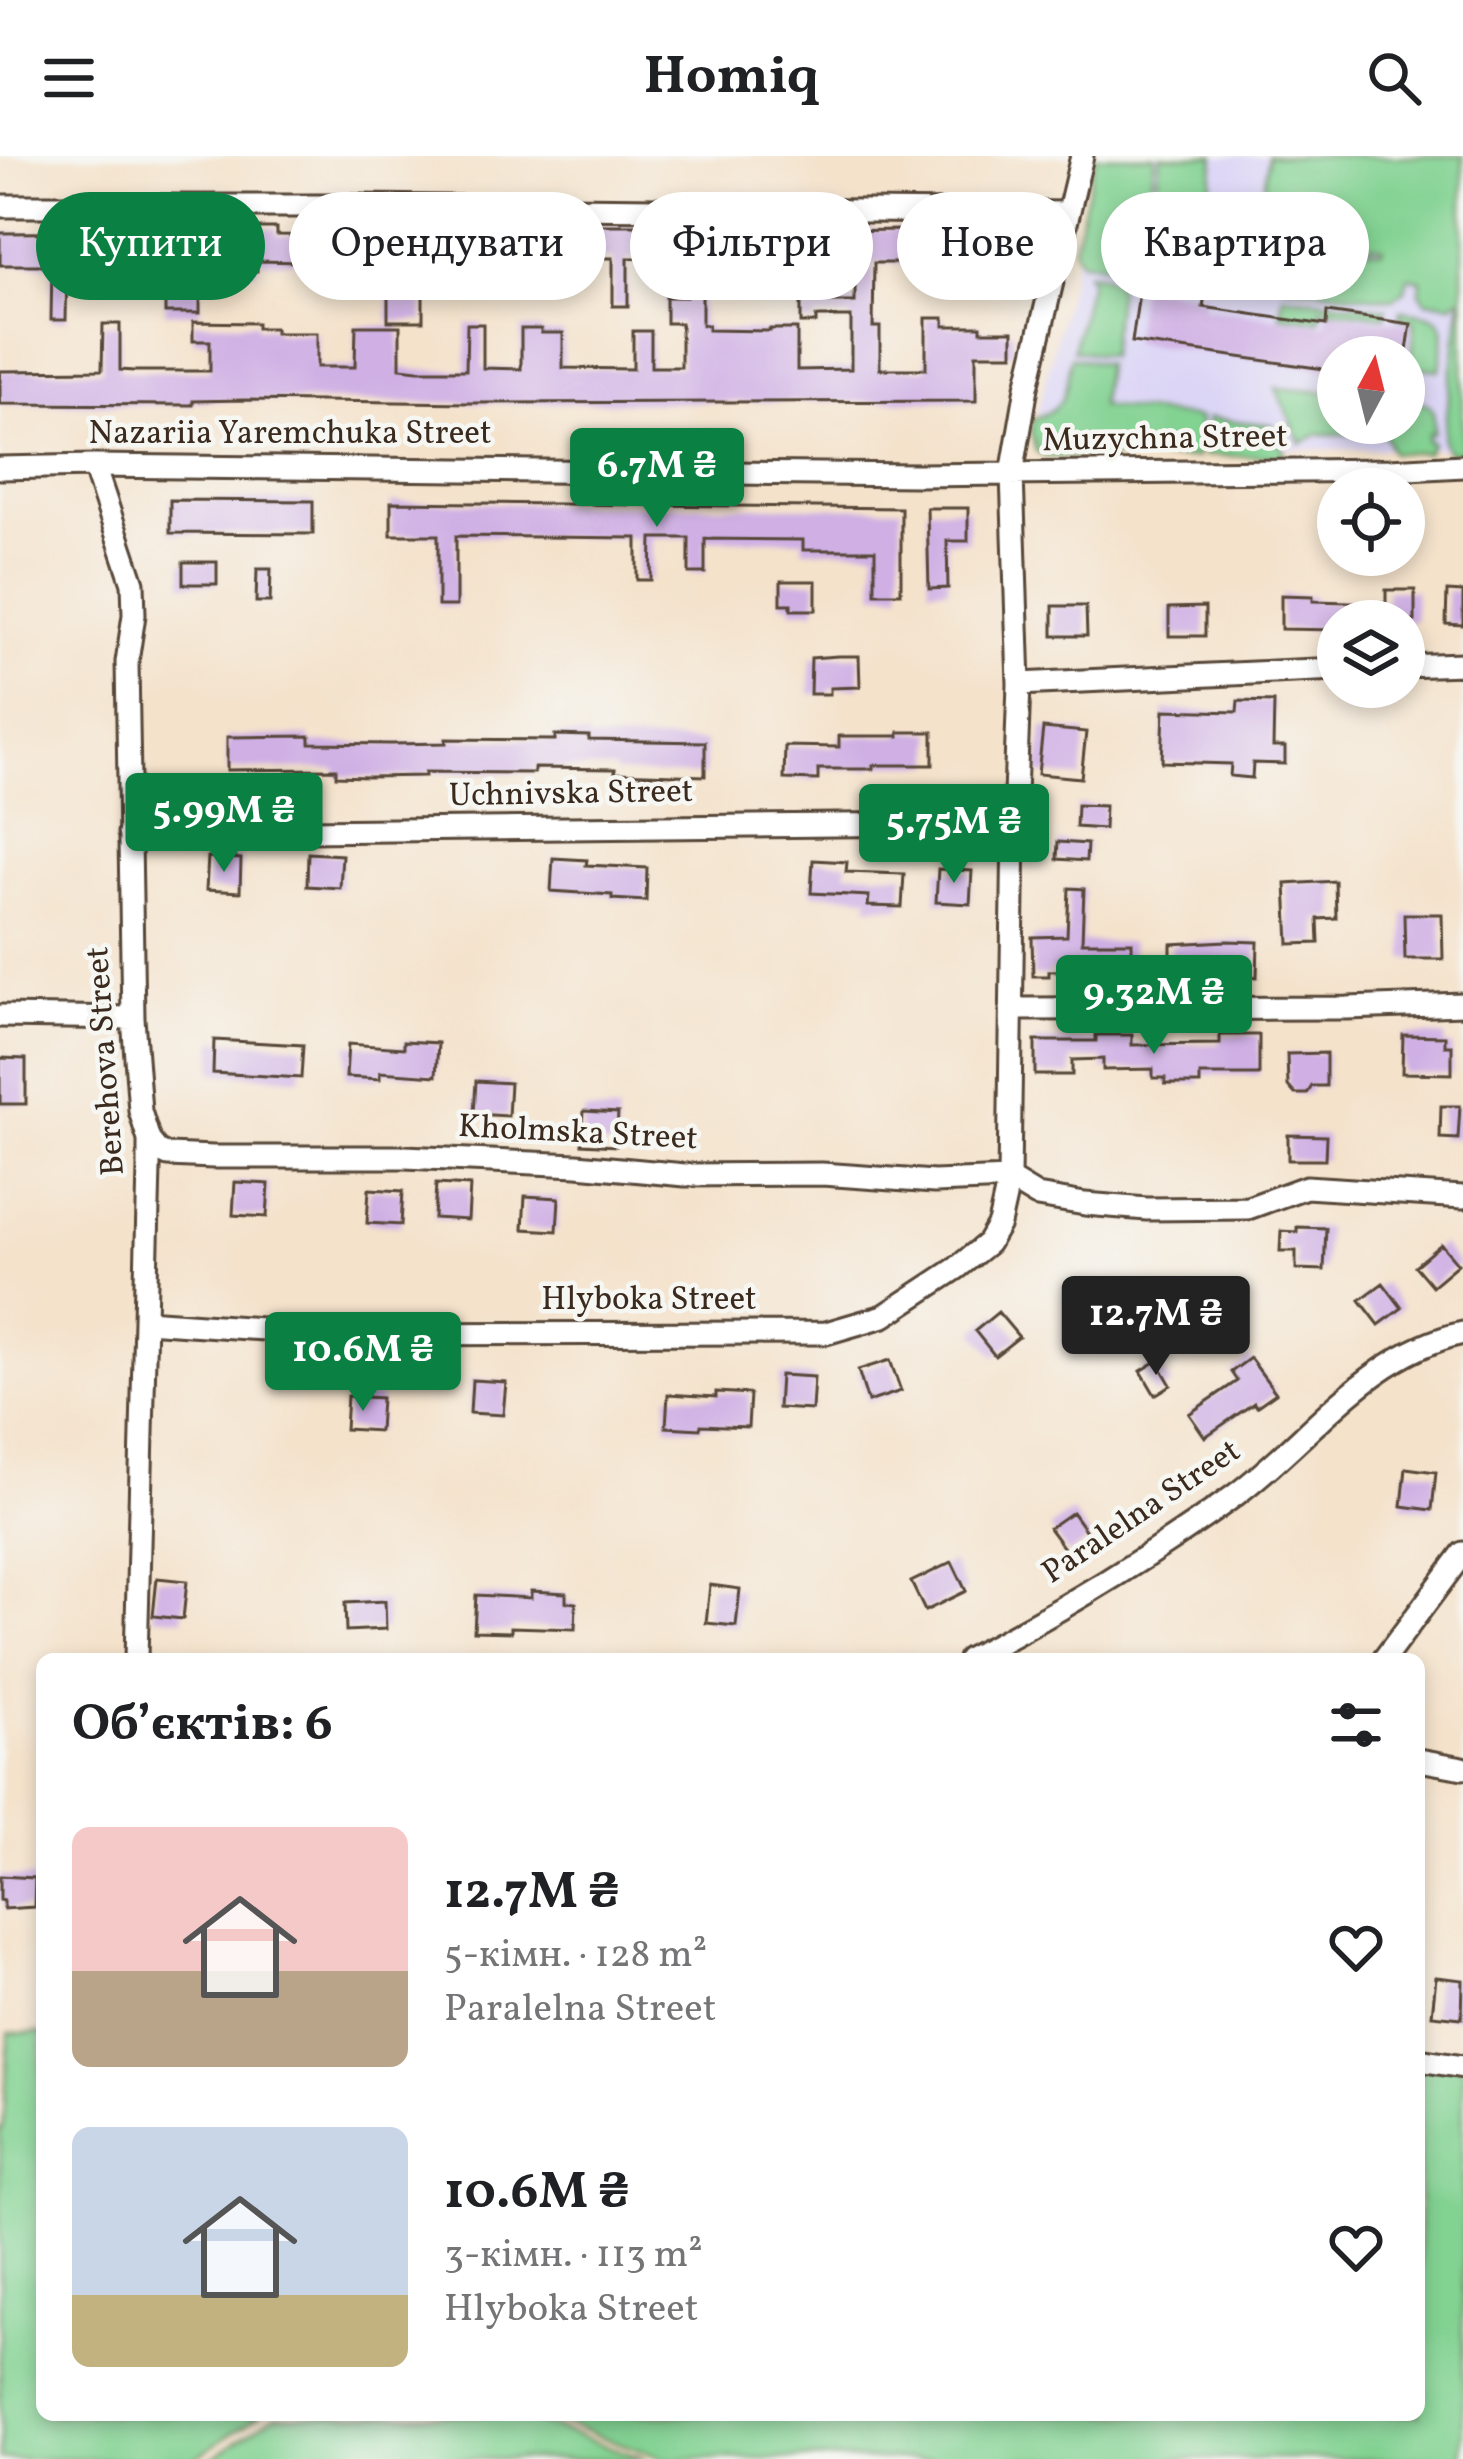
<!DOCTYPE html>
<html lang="uk">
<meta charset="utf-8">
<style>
body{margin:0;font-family:Vollkorn,serif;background:#f6f6f6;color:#202124;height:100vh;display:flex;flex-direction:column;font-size:45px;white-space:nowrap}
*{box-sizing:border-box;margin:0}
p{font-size:39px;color:#757577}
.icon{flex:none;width:66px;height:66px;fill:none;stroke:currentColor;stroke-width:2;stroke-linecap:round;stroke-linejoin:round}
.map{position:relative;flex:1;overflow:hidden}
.panel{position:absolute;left:36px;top:1497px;width:1389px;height:768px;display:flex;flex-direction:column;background:#fff;border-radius:18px;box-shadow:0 6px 18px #0003}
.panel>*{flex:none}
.top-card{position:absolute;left:36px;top:36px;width:1392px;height:108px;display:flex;gap:24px}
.needle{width:78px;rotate:7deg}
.tools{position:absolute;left:1317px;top:180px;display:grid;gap:24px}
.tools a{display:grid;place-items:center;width:108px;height:108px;border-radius:50%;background:#fff;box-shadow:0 6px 18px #0003;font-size:60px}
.price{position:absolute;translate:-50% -102px;padding:0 27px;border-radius:12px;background:#0b8043;color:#fff;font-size:39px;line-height:78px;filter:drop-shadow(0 3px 6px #0008)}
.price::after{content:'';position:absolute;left:50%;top:72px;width:36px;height:27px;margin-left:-18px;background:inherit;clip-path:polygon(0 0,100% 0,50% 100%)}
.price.current{background:#222;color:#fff}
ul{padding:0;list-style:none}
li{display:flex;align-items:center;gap:36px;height:300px;padding:0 36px}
li span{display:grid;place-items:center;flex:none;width:336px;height:240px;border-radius:18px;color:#555}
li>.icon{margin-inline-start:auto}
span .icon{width:144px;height:144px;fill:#fffc;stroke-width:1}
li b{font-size:51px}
h2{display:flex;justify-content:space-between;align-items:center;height:144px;padding:0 36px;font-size:51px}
.pill{padding:0 42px;border-radius:54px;background:#fff;box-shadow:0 6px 18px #0003;font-size:42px;line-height:108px}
.pill.current{background:#0b8043;color:#fff}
header{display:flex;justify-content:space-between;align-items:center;height:156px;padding:0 36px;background:#fff;font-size:54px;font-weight:700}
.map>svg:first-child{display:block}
.built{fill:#dcd5f6;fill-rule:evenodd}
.green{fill:#82d292;stroke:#5e7e58;stroke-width:3}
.building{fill:#cfafe4}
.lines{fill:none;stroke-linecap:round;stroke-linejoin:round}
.minor-casing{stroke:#574638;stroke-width:27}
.minor{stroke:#fff;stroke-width:21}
.labels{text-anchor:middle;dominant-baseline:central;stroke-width:9;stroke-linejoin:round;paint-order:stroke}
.street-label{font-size:33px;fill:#3b2a1e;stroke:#f6f6f2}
</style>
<header><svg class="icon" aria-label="menu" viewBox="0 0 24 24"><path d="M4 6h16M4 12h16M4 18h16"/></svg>Homiq<svg class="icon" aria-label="search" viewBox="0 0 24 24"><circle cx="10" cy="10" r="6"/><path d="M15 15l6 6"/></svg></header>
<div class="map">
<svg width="1463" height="2303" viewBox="0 0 1463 2303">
<rect width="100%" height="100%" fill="#f6f6f2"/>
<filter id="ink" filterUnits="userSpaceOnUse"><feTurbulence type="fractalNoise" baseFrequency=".00833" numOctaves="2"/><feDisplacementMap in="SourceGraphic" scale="24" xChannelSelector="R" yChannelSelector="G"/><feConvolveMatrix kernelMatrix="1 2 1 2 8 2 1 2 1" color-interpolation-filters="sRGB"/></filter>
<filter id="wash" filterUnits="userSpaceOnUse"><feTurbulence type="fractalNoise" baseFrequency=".004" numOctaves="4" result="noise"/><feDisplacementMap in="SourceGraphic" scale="48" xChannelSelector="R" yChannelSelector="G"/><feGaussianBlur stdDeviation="2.7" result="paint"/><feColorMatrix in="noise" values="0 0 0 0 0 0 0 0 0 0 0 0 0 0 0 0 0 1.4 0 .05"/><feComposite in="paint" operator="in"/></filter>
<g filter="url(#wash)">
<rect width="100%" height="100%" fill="#f4e2cb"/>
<!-- built -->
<path class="built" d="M1100 0H1463V293H1089L1092 266 1037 260ZM1338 201H1404V267H1338Z"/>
<!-- green -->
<path class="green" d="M1096 0H1155L1145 81 1234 91 1256 115 1254 127 1081 105 1074 95V89Z
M1160 0H1215L1206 80 1152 74Z
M1268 0H1463V296H1448L1443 285 1461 143H1457L1452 148 1426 145 1420 136 1421 124 1408 121 1405 134 1393 143 1282 129 1287 86 1382 95 1383 91 1259 76Z
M1086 117C1100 118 1113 118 1118 133L1109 200 1073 194 1090 123Z
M1283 139 1386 152 1385 160 1321 152 1319 164 1280 159Z
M1401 154C1453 160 1445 167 1440 214L1411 211 1415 167 1412 163 1400 162Z
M1071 201 1105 208 1100 250 1200 262 1197 302 1046 301 1036 295 1031 277 1033 263C1070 250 1064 236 1071 201Z
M1276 232 1338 237V267H1404V243C1431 246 1437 249 1433 277H1428L1427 285 1432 286 1427 297H1392L1384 278H1319L1301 287Z
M1208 262 1272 269 1285 298 1283 300H1204Z
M9 1877H42V2259H260L193 2303H0V1973H3Z
M1419 1904 1463 1911V2303H665L539 2259H1419Z
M275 2259H517L645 2303H210Z"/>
<g id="blocks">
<!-- building -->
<path class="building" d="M581 69H672V77L902 74V107H874L873 171H880V213H926V162H944V170H981V175H1013V198H976V245L472 247 244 244 193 245V249L0 248V215L102 214 103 168H120V214L134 215H210V185H193V166L257 167V172H275V177H317V211H355L356 170H400V212L418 214H466L467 168H483V212L521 213V173H541V177H563V212L633 213V175H651V211H681V167H666V141H686V137H702V169H708V174L770 175V173H797V214L851 213V161H816V167H801V139H816V146H855V108L695 111V102H628V150H613V102H557V106L423 105V165H388V140H408L409 107 336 106V113H302V106L257 105V115H200V157H165V109L67 108 66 164H51L52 109H0V77L167 76V82H243V72H277V79L359 80V73H581Z
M959 75H993V108H959Z
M1140 130 1205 139 1203 151 1326 169 1327 156 1411 168 1406 201H1338V215L1132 186Z
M170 344 313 345V378L170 377Z
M391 346 901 352V437H875V394H803V384L705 383V417H689V382H652L651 424H637V382L456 380V450H438V379H391Z
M927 352H968V385H947L948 432 929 433Z
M183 406H217V428H183Z
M257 413H271L270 446H256Z
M781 425H816V454H791V448H781Z
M1386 434H1415V465H1338V474L1281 473V439L1313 440V445L1386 447Z
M1447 435 1463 436V469L1446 468Z
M1053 450H1086L1087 480H1053Z
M1205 451V480H1169V452Z
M838 500H859L860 531 830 532V538H810L811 502Z
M1238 545 1274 546 1273 591H1285V608L1253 607 1252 622 1230 620 1231 608 1162 606 1164 554 1237 556Z
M1043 572 1086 576 1081 622 1038 618Z
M899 576H933V609H873V613H818V624L784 623 785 590 839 591V580H899Z
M555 579 589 580V584L705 586V620L615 617V613L534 612V617L425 616V620L369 621 336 620V613L227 614V581L310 580V587L391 588 446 587V583L555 584Z
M1077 649 1105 650 1104 673 1076 671Z
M1058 686 1087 688 1086 705 1057 703Z
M308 697 342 699 340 732 307 730Z
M208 701 241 703 240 736 206 734Z
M553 702 587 704 586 709 647 712 646 745 612 743V739L551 735Z
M813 704 847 706 846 716 904 718 902 751 868 750 869 740 811 737Z
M938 713 972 715 970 748 936 746Z
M1335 725 1336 762 1318 763 1319 787 1289 788 1286 728Z
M1069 732 1084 733 1082 786H1132V817H1094V814L1049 815V820H1033L1032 781 1067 780Z
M1404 758H1442L1443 803H1405Z
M1227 785 1258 786 1257 821 1171 820V788Z
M1096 879H1132V889L1220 888V879H1259V919H1200V928H1165V922H1153V913L1103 914V903L1072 904V919H1035V885H1096Z
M1403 879 1445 880V890H1452V918L1402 917Z
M214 884 303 889 301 922 213 917Z
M404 885 438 887 436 920 380 916V923L346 921 348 888 404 892Z
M1326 897V930H1312L1307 938H1295L1288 930 1287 898Z
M0 902 26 903V948H0Z
M476 925 510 927 508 960 474 958Z
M1441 950H1460L1458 983 1440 982Z
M584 955 618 957 616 990 582 988Z
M1288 979 1326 980 1325 1004H1288Z
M235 1026 269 1028 267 1061 233 1059Z
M436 1028 470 1030 468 1064 434 1062Z
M369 1033 403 1035 401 1069 367 1067Z
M525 1040 559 1042 557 1075 523 1073Z
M1297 1071 1326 1072 1324 1114 1296 1113V1095H1280L1281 1075 1297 1076Z
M1441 1088 1458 1108 1432 1130 1415 1110Z
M1383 1127 1402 1152 1379 1169 1360 1144Z
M998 1156 1019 1181 995 1200 975 1175Z
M1250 1202 1276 1237 1256 1251 1254 1247 1205 1281 1189 1258 1237 1225 1231 1216Z
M890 1204 901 1235 868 1246 858 1214Z
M1157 1205 1171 1229 1155 1239 1141 1215Z
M780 1219 814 1221 812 1254 778 1252Z
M472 1224 506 1226 503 1259 470 1257Z
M716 1236 750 1238 748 1271 701 1269 700 1273 666 1271 668 1238 716 1241Z
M347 1240 381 1242 379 1275 345 1273Z
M1406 1312 1436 1316 1432 1354 1402 1350Z
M1072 1356 1091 1382 1069 1399 1049 1372Z
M952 1406 966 1435 925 1455 911 1426Z
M157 1422 187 1425 183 1463 153 1460Z
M710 1429 740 1433 736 1470 706 1467Z
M531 1435 566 1437V1446L576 1447 575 1473 511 1471V1476L474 1475 476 1439 531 1442Z
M385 1445 386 1473 346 1475 345 1447Z
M0 1720 35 1722 34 1751 4 1753V1745L0 1744Z
M1436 1821 1463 1824 1462 1862 1432 1859Z"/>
</g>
</g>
<g filter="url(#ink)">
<use href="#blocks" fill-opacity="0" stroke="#574638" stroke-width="3"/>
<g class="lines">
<defs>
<path id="minor" d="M0 50H358L1067 57
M94 310 133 427 134 459 127 506 133 862 140 955 149 984V1012L136 1503
M0 312 94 310 918 319 1390 314 1463 310
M1404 510 1463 508
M1019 528 1338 513
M129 677 1014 667
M1011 853 1347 852 1463 848
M0 860 133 862
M149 984 157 994 168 999 213 1001H405L577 1009 685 1019 822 1018 934 1026 1009 1023
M1009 1023 1037 1040 1085 1048 1147 1053 1248 1052 1306 1031 1463 1041
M145 1165 336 1178 826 1177 884 1160 957 1112 988 1087 999 1068 1009 1023 1014 667 1019 528 1012 318 1027 231 1082 0
M969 1503C1061 1455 1150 1401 1234 1340 1310 1284 1367 1198 1463 1177
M1384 1503 1463 1397
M1419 1604 1463 1612
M1419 1904 1463 1911"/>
</defs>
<!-- minor casing -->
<use href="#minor" class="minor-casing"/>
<!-- minor -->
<use href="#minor" class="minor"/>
</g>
</g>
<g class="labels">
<!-- street labels -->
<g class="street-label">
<text x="290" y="279">Nazariia Yaremchuka Street</text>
<text transform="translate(1165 284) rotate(-1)">Muzychna Street</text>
<text transform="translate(571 639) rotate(-1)">Uchnivska Street</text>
<text transform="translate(107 905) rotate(-94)">Berehova Street</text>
<text transform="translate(578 978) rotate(3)">Kholmska Street</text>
<text x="649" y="1145">Hlyboka Street</text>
<text transform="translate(1142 1357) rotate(-34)">Paralelna Street</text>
</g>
</g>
</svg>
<div class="tools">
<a><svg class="needle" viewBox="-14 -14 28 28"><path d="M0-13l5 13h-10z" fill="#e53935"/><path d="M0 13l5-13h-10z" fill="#757577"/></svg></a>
<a><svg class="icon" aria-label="locate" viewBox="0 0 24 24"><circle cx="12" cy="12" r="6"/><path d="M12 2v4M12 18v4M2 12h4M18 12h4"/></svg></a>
<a><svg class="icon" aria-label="layers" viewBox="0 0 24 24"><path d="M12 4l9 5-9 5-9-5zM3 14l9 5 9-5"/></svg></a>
</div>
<b class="price" style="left:657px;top:374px">6.7M ₴</b>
<b class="price" style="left:224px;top:719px">5.99M ₴</b>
<b class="price" style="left:954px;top:730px">5.75M ₴</b>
<b class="price" style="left:1154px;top:901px">9.32M ₴</b>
<b class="price current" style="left:1156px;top:1222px">12.7M ₴</b>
<b class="price" style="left:363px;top:1258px">10.6M ₴</b>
<div class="top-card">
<a class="pill current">Купити</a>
<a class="pill">Орендувати</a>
<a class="pill">Фільтри</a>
<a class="pill">Нове</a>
<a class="pill">Квартира</a>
</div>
<section class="panel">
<h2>Об’єктів: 6<svg class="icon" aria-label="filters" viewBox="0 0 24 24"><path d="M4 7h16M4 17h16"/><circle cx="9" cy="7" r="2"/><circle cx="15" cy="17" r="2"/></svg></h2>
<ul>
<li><span style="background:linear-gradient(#f6c9c9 60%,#b9a48a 0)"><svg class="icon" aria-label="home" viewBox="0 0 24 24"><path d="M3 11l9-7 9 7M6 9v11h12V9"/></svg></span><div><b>12.7M ₴</b><p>5-кімн. · 128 m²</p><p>Paralelna Street</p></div><svg class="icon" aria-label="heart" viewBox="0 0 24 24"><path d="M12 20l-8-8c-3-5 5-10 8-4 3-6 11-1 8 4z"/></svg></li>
<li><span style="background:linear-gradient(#c9d6e8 70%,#c2b280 0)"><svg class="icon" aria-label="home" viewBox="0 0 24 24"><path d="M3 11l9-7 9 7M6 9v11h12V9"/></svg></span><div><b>10.6M ₴</b><p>3-кімн. · 113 m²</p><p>Hlyboka Street</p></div><svg class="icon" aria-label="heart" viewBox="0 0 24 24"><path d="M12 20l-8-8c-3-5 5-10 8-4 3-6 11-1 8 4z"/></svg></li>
</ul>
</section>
</div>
